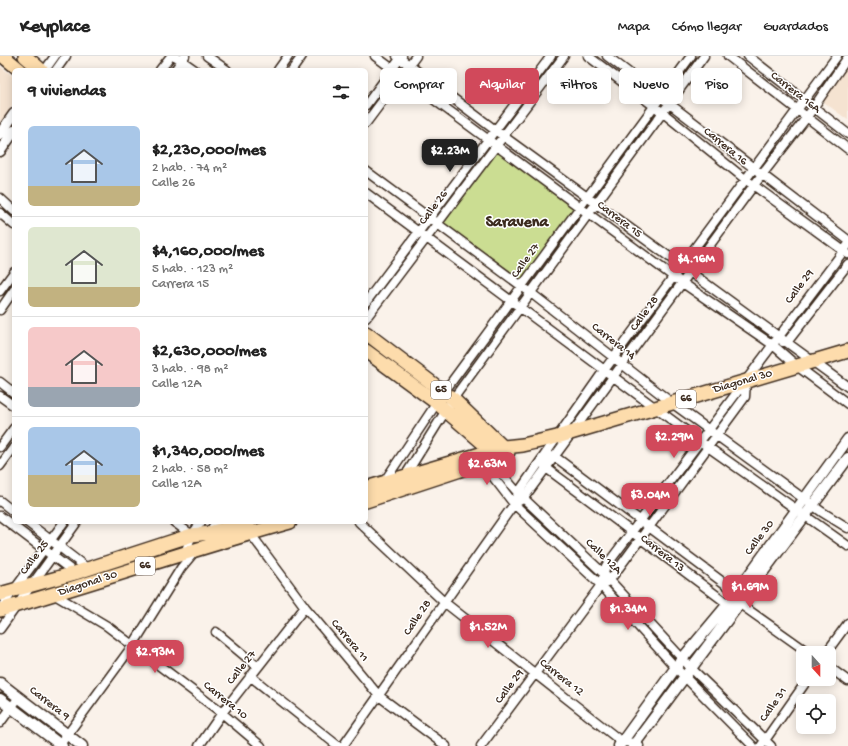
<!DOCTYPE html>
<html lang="es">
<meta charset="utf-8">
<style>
body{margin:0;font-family:"Gochi Hand",sans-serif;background:#f2f2f2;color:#222;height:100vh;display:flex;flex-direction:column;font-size:15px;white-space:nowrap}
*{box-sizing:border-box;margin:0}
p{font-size:13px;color:#767676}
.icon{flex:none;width:22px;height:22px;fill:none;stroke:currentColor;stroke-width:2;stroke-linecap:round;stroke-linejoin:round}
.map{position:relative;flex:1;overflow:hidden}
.details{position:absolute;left:12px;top:12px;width:356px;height:456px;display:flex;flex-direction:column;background:#fff;border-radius:6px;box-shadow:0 2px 10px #0003}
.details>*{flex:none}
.guide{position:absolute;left:380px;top:12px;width:380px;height:36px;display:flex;gap:8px}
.needle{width:26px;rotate:159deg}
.buttons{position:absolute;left:796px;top:590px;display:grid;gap:8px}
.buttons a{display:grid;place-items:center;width:40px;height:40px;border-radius:6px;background:#fff;box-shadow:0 2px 10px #0003;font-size:20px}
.price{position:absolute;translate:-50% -34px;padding:0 9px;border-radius:8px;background:#d1495b;color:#fff;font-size:13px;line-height:26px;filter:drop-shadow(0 1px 2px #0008)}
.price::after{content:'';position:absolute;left:50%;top:24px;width:12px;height:9px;margin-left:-6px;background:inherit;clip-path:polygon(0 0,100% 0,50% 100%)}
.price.selected{background:#222;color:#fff}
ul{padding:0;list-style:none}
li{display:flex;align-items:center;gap:12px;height:100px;padding:0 16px}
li+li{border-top:1px solid #e0e0e0}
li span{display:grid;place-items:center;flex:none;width:112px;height:80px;border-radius:6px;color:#555}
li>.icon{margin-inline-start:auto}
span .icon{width:48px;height:48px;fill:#fffc;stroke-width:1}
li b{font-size:17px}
h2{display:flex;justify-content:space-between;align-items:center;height:48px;padding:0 16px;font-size:17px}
.pill{padding:0 14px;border-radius:6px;background:#fff;box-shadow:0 2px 10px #0003;font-size:14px;line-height:36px}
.pill.selected{background:#d1495b;color:#fff}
header{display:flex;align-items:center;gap:24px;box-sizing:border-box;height:56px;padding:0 20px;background:#fff;border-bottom:1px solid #e0e0e0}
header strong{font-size:19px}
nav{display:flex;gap:22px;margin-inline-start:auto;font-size:14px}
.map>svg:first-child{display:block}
.built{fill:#f5e3d1}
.green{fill:#cbdd92;stroke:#838458}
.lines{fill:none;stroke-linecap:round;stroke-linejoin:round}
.minor-casing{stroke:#3b2a1e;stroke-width:11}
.tertiary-casing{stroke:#3b2a1e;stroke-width:13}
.primary-casing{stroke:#3b2a1e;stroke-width:16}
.minor{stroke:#fff;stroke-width:8}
.tertiary{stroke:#fff;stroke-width:10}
.primary{stroke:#fddcac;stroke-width:13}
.labels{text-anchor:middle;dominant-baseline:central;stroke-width:3;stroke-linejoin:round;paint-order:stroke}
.shield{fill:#fff;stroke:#766a62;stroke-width:1}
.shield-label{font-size:11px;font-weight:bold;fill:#3b2a1e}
.street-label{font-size:12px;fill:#3b2a1e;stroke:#fff}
.district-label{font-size:16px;font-weight:bold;fill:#3b2a1e;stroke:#fff}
</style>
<header>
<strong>Keyplace</strong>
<nav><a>Mapa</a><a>Cómo llegar</a><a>Guardados</a></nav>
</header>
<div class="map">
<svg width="848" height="690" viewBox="0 0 848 690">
<rect width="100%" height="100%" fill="#faf2ea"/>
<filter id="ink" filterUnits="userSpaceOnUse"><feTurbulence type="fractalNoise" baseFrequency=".025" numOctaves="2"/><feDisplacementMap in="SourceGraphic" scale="8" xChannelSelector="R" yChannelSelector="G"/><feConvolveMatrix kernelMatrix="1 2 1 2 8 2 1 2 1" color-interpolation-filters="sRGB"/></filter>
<g filter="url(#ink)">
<!-- built -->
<path class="built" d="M848 7V64L821 44Z
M0 10 14 21V47L0 67Z"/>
<!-- green -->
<path class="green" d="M499 94 576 150 522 224 444 167Z"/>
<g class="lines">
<defs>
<path id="minor" d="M175 0 195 14
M207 0 227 14
M375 0 674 221 773 289 797 310 848 348
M397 0 495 74 848 331
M588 0 662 56 745 123 848 198
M607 0 848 184
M728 0 848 93
M748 0 848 78
M45 14 55 0
M56 14 66 0
M160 14 171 0
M175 14 185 0
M278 14 288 0
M292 14 302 0
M366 49 402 0
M366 67 416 0
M366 115 531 237 672 347 822 456 848 472
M366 137 708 391 848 490
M0 142 14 155
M0 157 14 169
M0 235 14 216
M366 246 551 0
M0 254 14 234
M366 262 564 0
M783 286 788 285 848 208
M0 326 14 337
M0 340 14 350
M0 391 14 372
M489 403 518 437 604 518 691 612 771 690
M480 404 514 448 601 529 676 612 753 690
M0 410 14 391
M405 420 453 343 704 0
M384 426 444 336 691 0
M0 445 14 456
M514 448 524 442 754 129 807 61 848 1
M0 460 75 517
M27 466 87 512
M174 466 192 479
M359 466 444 546 622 686 635 687 639 690
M209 477 216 466
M250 477 305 551 379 640 446 690
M184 499 192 479 201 466
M607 526 610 524 745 341 746 325
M55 539 107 570 222 657 261 690
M738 542 736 536 554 400 543 402 545 411 728 548H740L809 597
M0 553 64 466
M0 573 77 466
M216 576 258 611
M826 597 848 567
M829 611 848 625
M250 620 338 690
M0 667 19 641
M59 690 133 589 181 512 196 494
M199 690 222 657 305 551
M343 690 514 448 518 437 605 313 837 0
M481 690 601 529 606 510 848 189
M761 690 808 623"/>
<path id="tertiary" d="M0 78 14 58
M0 95 14 75
M0 627 82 690
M0 643 62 690
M619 690 682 603 728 548 848 383
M633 690 848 402"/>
<path id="primary" d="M3 0 20 14
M25 0 41 14
M366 277 453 343 508 396
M366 295 437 347 497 399
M366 432 504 391 523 389 557 381 848 295
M366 445 494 403
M0 538 75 517 192 479 209 477 249 466
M0 554C97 526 193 493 290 466"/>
</defs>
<!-- minor casing -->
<use href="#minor" class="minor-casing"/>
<!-- tertiary casing -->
<use href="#tertiary" class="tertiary-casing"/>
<!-- primary casing -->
<use href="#primary" class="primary-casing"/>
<!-- minor -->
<use href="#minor" class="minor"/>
<!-- tertiary -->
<use href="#tertiary" class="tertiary"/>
<!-- primary -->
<use href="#primary" class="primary"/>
</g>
</g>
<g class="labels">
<!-- shield labels -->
<g class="shield">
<rect x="431" y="325" width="20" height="18" rx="3"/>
<rect x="676" y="334" width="20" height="18" rx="3"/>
<rect x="135" y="501" width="20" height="18" rx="3"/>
</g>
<g class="shield-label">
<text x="441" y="334">65</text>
<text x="686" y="343">66</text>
<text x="145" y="510">66</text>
</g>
<!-- street labels -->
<g class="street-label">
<text transform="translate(795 37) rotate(38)">Carrera 16A</text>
<text transform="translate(725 91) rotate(39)">Carrera 16</text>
<text transform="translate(434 152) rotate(-53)">Calle 26</text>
<text transform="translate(619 164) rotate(37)">Carrera 15</text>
<text transform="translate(526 205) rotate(-54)">Calle 27</text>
<text transform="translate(800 231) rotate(-53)">Calle 29</text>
<text transform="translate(645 258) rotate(-54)">Calle 28</text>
<text transform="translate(613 286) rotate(38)">Carrera 14</text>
<text transform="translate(743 326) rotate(-16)">Diagonal 30</text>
<text transform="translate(760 482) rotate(-53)">Calle 30</text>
<text transform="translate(662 498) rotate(38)">Carrera 13</text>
<text transform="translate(603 501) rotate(44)">Calle 12A</text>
<text transform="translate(35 502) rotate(-53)">Calle 25</text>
<text transform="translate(88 528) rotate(-18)">Diagonal 30</text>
<text transform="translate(418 562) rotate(-56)">Calle 28</text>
<text transform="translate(349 585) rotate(50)">Carrera 11</text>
<text transform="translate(242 612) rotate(-52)">Calle 27</text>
<text transform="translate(561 622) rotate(38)">Carrera 12</text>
<text transform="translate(510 631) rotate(-53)">Calle 29</text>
<text transform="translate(225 645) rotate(39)">Carrera 10</text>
<text transform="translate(49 648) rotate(38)">Carrera 9</text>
<text transform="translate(774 649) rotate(-55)">Calle 31</text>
</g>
<!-- district labels -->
<g class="district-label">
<text x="517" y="167">Saravena</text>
</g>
</g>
</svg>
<div class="buttons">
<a><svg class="needle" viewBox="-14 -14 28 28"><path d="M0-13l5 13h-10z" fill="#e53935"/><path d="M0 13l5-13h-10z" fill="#767676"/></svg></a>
<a><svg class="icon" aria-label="locate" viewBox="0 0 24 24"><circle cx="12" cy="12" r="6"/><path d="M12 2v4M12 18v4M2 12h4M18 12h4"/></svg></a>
</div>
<b class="price selected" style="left:450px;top:117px">$2.23M</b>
<b class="price" style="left:696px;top:225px">$4.16M</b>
<b class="price" style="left:674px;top:403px">$2.29M</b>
<b class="price" style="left:487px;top:430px">$2.63M</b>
<b class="price" style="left:650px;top:461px">$3.04M</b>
<b class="price" style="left:750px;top:553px">$1.69M</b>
<b class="price" style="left:628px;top:575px">$1.34M</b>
<b class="price" style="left:488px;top:593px">$1.52M</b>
<b class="price" style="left:155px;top:618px">$2.93M</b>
<div class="guide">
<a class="pill">Comprar</a>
<a class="pill selected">Alquilar</a>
<a class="pill">Filtros</a>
<a class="pill">Nuevo</a>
<a class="pill">Piso</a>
</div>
<section class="details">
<h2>9 viviendas<svg class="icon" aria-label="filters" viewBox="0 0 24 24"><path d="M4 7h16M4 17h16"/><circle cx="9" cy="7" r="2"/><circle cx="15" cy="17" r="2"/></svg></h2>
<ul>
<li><span style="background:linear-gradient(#a9c7e8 75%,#c2b280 0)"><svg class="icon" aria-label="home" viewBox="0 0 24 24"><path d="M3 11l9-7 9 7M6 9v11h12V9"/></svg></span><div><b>$2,230,000/mes</b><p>2 hab. · 74 m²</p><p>Calle 26</p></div></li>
<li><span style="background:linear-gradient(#dfe7d0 75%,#c2b280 0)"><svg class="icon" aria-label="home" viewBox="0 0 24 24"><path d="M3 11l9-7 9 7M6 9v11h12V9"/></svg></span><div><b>$4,160,000/mes</b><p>5 hab. · 123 m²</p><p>Carrera 15</p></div></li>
<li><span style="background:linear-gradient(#f6c9c9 75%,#9aa5b1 0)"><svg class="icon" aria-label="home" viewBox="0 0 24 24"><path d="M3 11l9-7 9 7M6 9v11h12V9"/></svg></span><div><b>$2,630,000/mes</b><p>3 hab. · 98 m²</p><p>Calle 12A</p></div></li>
<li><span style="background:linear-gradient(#a9c7e8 60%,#c2b280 0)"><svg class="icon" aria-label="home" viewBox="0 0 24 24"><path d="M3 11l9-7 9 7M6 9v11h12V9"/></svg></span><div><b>$1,340,000/mes</b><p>2 hab. · 58 m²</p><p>Calle 12A</p></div></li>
</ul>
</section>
</div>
